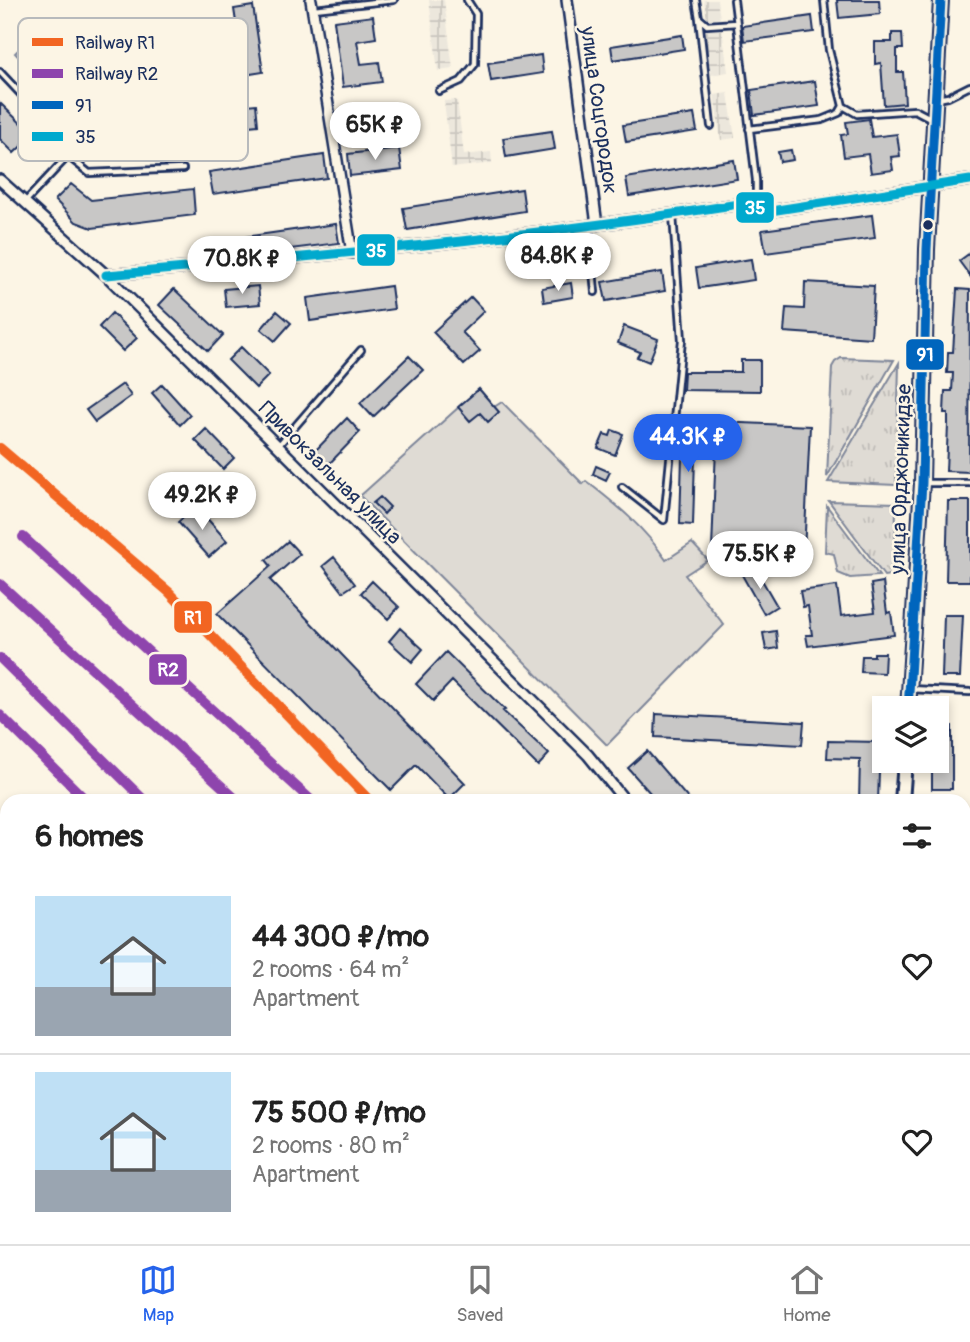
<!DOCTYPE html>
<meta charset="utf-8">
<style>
body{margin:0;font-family:Pangolin,sans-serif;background:#f2f2f2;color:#222;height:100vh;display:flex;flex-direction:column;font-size:26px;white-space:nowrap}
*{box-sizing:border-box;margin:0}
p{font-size:23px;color:#767676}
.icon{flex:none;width:38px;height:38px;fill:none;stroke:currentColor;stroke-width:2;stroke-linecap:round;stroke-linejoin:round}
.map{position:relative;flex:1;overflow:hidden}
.drawer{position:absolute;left:0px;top:794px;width:971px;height:450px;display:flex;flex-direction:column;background:#fff;border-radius:21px 21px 0 0;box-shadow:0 4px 10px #0003}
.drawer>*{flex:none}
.buttons{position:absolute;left:872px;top:696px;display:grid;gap:14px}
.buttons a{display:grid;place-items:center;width:77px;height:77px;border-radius:0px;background:#fff;box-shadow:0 4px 10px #0003;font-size:35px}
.price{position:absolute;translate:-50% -60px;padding:0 16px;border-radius:24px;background:#fff;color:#222;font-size:23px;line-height:46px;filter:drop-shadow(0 2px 4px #0008)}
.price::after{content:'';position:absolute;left:50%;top:42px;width:21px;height:16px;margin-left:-10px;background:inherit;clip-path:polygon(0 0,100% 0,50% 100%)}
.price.on{background:#2563eb;color:#fff}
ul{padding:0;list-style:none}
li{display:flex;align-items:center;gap:21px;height:175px;padding:0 35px}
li+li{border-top:2px solid #e0e0e0}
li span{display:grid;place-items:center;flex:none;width:196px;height:140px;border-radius:0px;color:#555}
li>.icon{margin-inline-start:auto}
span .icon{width:84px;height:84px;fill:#fffc;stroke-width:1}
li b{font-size:30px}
h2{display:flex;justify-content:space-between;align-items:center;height:84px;padding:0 35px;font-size:30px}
.menu{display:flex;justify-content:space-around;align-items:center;height:98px;border-top:2px solid #e0e0e0;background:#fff;font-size:19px;color:#767676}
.menu a{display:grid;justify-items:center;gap:4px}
.menu .on{color:#2563eb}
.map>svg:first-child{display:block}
.industrial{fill:url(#industrial-grid)}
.grass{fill:url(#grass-tufts);stroke:#7d8599;stroke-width:2}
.pitch{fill:#dfdbd4;stroke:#7d8599;stroke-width:2}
.building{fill:#c8c7c6;stroke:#1b2f5e;stroke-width:2}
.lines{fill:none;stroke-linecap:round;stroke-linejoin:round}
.service-casing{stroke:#1b2f5e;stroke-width:10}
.minor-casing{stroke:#1b2f5e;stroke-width:14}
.tertiary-casing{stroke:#1b2f5e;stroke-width:18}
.path{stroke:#1b2f5e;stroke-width:2;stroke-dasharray:2 5;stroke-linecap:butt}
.service{stroke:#fcf5e5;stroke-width:4.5}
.minor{stroke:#fcf5e5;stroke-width:9}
.tertiary{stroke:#fcf5e5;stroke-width:12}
.bus-1-casing{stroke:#fcf5e5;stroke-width:14}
.bus-2-casing{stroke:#fcf5e5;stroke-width:14}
.bus-1{stroke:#0065bd;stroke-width:9}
.bus-2{stroke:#00a9ce;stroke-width:9}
.rail-1-casing{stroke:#fcf5e5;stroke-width:16}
.rail-2-casing{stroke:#fcf5e5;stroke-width:16}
.rail-1{stroke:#f26522;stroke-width:10}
.rail-2{stroke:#8e44ad;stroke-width:10}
.bus-dot{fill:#1b2f5e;stroke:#fcf5e5;stroke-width:2.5}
.labels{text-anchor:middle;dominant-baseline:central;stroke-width:5;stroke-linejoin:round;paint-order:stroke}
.street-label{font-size:21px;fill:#1b2f5e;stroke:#fcf5e5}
.key{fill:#fcf5e5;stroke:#b8babc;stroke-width:2}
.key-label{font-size:19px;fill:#1b2f5e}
.line-badge{stroke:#fcf5e5;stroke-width:2.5}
.badge-label{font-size:19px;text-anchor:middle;font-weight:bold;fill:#fff}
</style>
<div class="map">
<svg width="970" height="1244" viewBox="0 0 970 1244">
<defs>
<pattern id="industrial-grid" width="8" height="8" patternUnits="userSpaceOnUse" patternTransform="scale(1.75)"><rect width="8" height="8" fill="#ece7dc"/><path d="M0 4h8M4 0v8" fill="none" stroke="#cac6bf"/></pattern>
<pattern id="grass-tufts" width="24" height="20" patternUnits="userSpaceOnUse" patternTransform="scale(1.75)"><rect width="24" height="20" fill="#dfdbd4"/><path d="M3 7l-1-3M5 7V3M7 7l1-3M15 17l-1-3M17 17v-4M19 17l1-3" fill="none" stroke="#bfbcb8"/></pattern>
</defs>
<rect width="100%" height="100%" fill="#fcf5e5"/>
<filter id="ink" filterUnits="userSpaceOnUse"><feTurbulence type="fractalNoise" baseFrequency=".0143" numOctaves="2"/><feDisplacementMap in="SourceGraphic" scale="14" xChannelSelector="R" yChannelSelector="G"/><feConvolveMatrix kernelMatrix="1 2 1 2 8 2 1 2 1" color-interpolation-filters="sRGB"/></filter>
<g filter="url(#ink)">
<!-- industrial -->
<path class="industrial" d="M429 0H444L453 69 438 71Z
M704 0H717L720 18 707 20Z
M722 29 728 72 711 75 704 31Z
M728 93 735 138 721 140 714 95Z
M457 100 464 155 491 152 492 163 452 168 444 101Z"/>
<!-- grass -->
<path class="grass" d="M30 39 79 93 64 107 15 53Z
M841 358 894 360 827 477 832 367 835 362Z
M899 363 896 485 828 482Z
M829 501 896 503 895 571 890 575 884 576Z
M827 506 879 576 850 578 838 573 834 554 825 552Z"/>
<!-- pitch -->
<path class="pitch" d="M479 389 494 407 502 402 583 484 586 481C617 505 644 527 666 560L692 543 708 560 685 575 724 625 607 745 360 496Z"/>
<!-- building -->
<path class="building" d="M837 0H879L880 14 839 18Z
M253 6 263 72 244 75 234 9Z
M373 16 376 38 357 41 361 64 379 62 382 82 343 87 334 21Z
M812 16 814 32 744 41 742 26Z
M892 33H902L903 49H897V72H903L905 103 884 105 881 63 875 64V42H892Z
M682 35 684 49 613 60 611 46Z
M541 55 543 73 491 81 488 63Z
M815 81 819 106 754 115 751 90Z
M0 103 33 135 14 153 0 139Z
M256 104 258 125 218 129 216 108Z
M694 114 697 131 626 142 623 125Z
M869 119 872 137 897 134 900 156 891 157 893 170 871 173 868 154 844 157 841 135 848 134 846 122Z
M552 131 555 149 506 157 503 138Z
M399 148 402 170 350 176 348 154Z
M791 150 793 160 780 162 778 152Z
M324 155 327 178 213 194 209 172Z
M734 160 737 179 629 196 626 178Z
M71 184 91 200 193 189 195 215 92 228 76 222 55 200Z
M522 189 525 211 407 230 403 208Z
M872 215 875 238 766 253 762 230Z
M336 224 339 243 218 258 216 241Z
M970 253V276L959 261Z
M751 259 754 280 699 288 696 268Z
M662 272 665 291 606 301 602 282Z
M805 282 874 286 871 338 784 332 786 308 804 309Z
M571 283 573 297 544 302 542 288Z
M258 286 260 304 226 307 224 289Z
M391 286 394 309 310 321 307 298Z
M174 289 223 335 208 351 159 305Z
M957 289 970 290 969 472 946 471 948 425V413H944L945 391H952L953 373H947L948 352H953Z
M471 297 484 311 462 332 480 351 464 365 433 332Z
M277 311 291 323 275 341 261 329Z
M112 313 137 338 123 351 99 327Z
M624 326 658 339 649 362 637 357 640 352 618 343Z
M241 347 269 375 256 388 228 360Z
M409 356 423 370 373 417 360 403Z
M741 360H760V391L683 390 684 372H741Z
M123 384 131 396 95 422 86 410Z
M162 384 190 415 180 425 152 393Z
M479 389 499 412 488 422 480 413 470 421 458 407Z
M347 418 360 432 325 468 311 455Z
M717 422 810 426 804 553 712 549Z
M683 423H696L693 525 680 524Z
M206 429 234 458 223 469 195 440Z
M612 430 623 434 615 455 598 448 604 434 610 436Z
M596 466 610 472 606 480 593 474Z
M380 497 390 507 384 514 373 503Z
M948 501H970V581H946Z
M196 506 227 541 209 557 178 522Z
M288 541 300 554 270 580 465 783 449 799 416 765 391 790 217 614 271 566 266 560Z
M334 557 355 584 343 592 323 566Z
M755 568 777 606 764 614 742 575Z
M372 581 399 607 388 619 361 593Z
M883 582 887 613 891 612 894 635 808 646 806 635H812L808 606 803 607 800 591 837 586 841 616 875 612 871 584Z
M944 615H963L960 677H942Z
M400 628 423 649 412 662 389 641Z
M776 631 778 648 766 650 763 633Z
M446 652 505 710 503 711 549 754 538 766 452 681 433 701 416 684Z
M874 653H885L884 673 861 672 862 656H874Z
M656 714 804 722 802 745 655 737Z
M936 726H952V789H932V761H936Z
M828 741 880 742 878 802H859L860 759 827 758Z
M647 751 691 802H658L628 768Z"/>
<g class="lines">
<defs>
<path id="service" d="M696 0 699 18 707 25 737 23
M734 0 756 180V193L751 202
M314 9 394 0
M699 18 711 126
M0 72 66 142 70 151 68 156 25 202
M439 91 461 81 475 64 476 14 467 0
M937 99 948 97 970 86
M843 106 857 114 915 110 932 119
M749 129 822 120 839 113 843 106 829 50 824 0
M68 156 89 173 183 169
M589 227 595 292
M279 445 361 350
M925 483H970
M622 487 664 520 682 340 673 215
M910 689 970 692
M185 1237 188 1244
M507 1237 511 1244"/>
<path id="minor" d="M311 0 352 253
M567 0 597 225
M0 180 106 275 588 755 626 802
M106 275C321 256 537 237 751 202L756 209 764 212 970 180
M880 1244V1237"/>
<path id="tertiary" d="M908 709 922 483 927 249 941 0
M902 802 905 761
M964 1178 970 1174"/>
</defs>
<!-- service casing -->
<use href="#service" class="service-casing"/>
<!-- minor casing -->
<use href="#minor" class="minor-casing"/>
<!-- tertiary casing -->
<use href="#tertiary" class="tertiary-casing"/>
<!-- path -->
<path class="path" d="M784 1237 790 1244
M867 1237 869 1244
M691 1244 698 1237
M837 1244 846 1237"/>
<!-- service -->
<use href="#service" class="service"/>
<!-- minor -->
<use href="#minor" class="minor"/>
<!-- tertiary -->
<use href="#tertiary" class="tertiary"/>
<defs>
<path id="bus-1" d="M908 709 922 483 927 249 941 0"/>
<path id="bus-2" d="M106 275C321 256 537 237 751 202L756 209 764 212 970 180"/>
</defs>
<!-- bus-1 casing -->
<use href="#bus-1" class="bus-1-casing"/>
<!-- bus-2 casing -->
<use href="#bus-2" class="bus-2-casing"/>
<!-- bus-1 -->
<use href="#bus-1" class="bus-1"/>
<!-- bus-2 -->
<use href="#bus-2" class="bus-2"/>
<defs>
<path id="rail-1" d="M0 448 169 592 371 802"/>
<path id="rail-2" d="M23 537 313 802
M0 584 239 802
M0 658 146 802
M0 715 88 802"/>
</defs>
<!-- rail-1 casing -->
<use href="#rail-1" class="rail-1-casing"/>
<!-- rail-2 casing -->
<use href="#rail-2" class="rail-2-casing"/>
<!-- rail-1 -->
<use href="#rail-1" class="rail-1"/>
<!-- rail-2 -->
<use href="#rail-2" class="rail-2"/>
</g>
</g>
<!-- markers -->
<circle class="bus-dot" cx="928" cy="225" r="6"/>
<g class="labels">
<!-- street labels -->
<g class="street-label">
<text transform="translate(599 110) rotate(82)">улица Соцгородок</text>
<text transform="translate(330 473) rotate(45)">Привокзальная улица</text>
<text transform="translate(901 479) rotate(-88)">улица Орджоникидзе</text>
</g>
</g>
<!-- legend -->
<rect x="18" y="18" width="230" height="143" rx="10" class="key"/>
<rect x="32" y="38" width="31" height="8" fill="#f26522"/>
<rect x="32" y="69" width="31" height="9" fill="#8e44ad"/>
<rect x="32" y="101" width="31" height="8" fill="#0065bd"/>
<rect x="32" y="132" width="31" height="9" fill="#00a9ce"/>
<g class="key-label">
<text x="75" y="49">Railway R1</text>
<text x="75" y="80">Railway R2</text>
<text x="75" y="112">91</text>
<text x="75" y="143">35</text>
</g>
<g class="line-badge">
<rect x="735" y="191" width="40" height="33" rx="7" fill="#00a9ce"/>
<rect x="356" y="233" width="40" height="34" rx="7" fill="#00a9ce"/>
<rect x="905" y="338" width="40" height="33" rx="7" fill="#0065bd"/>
<rect x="173" y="600" width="40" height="34" rx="7" fill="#f26522"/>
<rect x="148" y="653" width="40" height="33" rx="7" fill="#8e44ad"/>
</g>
<g class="badge-label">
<text x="755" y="214">35</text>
<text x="376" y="257">35</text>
<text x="925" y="361">91</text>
<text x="193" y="624">R1</text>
<text x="168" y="676">R2</text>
</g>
</svg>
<div class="buttons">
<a><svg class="icon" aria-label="layers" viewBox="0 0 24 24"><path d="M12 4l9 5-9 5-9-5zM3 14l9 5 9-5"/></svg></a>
</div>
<b class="price" style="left:375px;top:162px">65K ₽</b>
<b class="price" style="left:558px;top:293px">84.8K ₽</b>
<b class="price" style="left:242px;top:296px">70.8K ₽</b>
<b class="price on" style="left:688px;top:474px">44.3K ₽</b>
<b class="price" style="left:202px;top:532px">49.2K ₽</b>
<b class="price" style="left:760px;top:591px">75.5K ₽</b>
<section class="drawer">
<h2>6 homes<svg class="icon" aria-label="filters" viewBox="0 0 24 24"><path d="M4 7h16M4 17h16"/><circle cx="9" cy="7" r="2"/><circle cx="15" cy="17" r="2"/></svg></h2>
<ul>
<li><span style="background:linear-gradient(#bfe0f5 65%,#9aa5b1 0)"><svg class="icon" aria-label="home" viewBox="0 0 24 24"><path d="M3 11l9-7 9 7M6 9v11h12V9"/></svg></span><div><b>44 300 ₽/mo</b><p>2 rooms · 64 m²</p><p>Apartment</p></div><svg class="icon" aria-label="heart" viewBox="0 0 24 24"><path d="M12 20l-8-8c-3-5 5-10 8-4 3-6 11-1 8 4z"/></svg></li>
<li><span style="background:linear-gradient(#bfe0f5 70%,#9aa5b1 0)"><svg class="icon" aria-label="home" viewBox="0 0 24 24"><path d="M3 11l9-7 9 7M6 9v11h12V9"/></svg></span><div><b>75 500 ₽/mo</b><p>2 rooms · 80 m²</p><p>Apartment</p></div><svg class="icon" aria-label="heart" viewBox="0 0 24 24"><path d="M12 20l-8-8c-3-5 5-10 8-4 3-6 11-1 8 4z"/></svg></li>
</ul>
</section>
</div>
<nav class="menu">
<a class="on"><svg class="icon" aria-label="map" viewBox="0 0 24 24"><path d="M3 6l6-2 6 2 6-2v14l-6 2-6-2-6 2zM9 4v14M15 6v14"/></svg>Map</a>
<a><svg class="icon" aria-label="saved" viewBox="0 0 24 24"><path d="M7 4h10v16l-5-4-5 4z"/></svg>Saved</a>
<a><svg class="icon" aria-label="home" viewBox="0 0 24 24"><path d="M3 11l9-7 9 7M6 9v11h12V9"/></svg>Home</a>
</nav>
